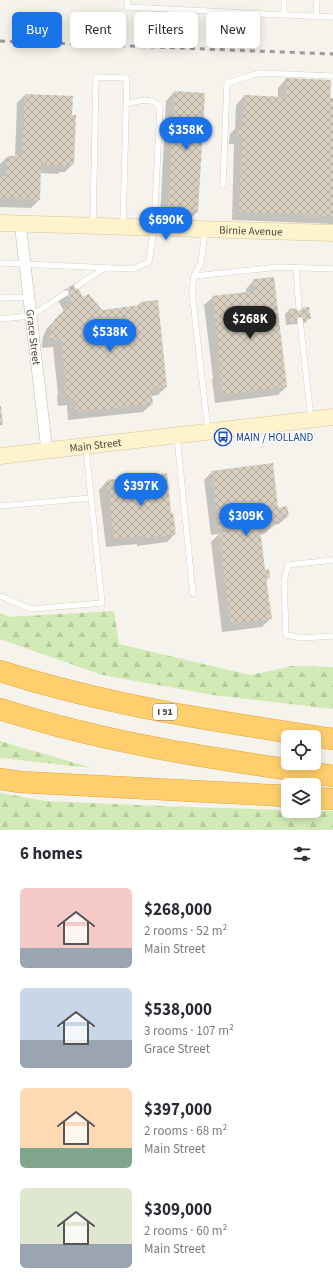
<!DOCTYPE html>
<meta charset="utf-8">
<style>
body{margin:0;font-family:"Source Sans 3",sans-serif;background:#f7f7f7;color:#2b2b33;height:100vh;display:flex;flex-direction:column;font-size:15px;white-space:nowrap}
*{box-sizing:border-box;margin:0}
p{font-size:13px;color:#7c7c81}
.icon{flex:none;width:22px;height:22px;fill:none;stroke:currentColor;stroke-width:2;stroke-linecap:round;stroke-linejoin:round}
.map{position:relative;height:830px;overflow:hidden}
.side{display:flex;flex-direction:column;background:#fff;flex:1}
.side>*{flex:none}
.hud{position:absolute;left:12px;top:12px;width:309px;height:36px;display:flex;gap:8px}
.buttons{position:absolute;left:281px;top:730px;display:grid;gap:8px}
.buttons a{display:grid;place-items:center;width:40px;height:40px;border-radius:6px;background:#fff;box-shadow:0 2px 10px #0003;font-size:20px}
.price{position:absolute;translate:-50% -34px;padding:0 9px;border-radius:14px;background:#1a73e8;color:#fff;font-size:13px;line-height:26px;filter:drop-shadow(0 1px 2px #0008)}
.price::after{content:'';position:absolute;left:50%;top:24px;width:12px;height:9px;margin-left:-6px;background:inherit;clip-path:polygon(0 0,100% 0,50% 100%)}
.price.current{background:#222;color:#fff}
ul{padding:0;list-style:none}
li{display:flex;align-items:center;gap:12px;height:100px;padding:0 20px}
li span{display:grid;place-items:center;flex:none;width:112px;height:80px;border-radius:6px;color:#555}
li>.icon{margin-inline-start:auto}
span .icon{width:48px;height:48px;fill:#fffc;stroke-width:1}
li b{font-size:17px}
h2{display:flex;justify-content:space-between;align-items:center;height:48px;padding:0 20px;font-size:17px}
.pill{padding:0 14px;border-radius:6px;background:#fff;box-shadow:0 2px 10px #0003;font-size:14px;line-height:36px}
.pill.current{background:#1a73e8;color:#fff}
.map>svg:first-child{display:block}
.forest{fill:url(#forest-firs)}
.shadow{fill:#0003}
.building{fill:url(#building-cross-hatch)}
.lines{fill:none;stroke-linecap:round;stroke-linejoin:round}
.service-casing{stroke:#c2bbae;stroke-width:6}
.minor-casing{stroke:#c2bbae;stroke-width:12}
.secondary-casing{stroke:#d6c79b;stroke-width:17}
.motorway-casing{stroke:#e0a43c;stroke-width:22}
.service{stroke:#fff;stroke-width:5.5}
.minor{stroke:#fff;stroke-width:11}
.secondary{stroke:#fff3cd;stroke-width:16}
.motorway{stroke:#ffcf6e;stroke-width:21}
.rail{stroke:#9a9a9a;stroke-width:3;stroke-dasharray:5 5;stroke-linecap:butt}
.labels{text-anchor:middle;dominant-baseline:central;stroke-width:3;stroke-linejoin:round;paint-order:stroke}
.shield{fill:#fff;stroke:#817c74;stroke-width:1}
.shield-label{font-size:10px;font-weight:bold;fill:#4b4439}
.street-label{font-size:11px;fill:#4b4439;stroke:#fff}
.transit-label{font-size:11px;fill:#164399;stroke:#fff;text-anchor:start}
</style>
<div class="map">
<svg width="333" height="830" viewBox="0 0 333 830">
<defs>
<pattern id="forest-firs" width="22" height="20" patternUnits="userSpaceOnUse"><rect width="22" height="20" fill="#d2eab5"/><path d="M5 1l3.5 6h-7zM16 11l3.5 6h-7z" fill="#b6ca9c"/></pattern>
<pattern id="building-cross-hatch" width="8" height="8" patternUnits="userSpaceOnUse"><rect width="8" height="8" fill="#d8cfc1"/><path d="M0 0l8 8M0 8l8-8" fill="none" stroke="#b1aa9e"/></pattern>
</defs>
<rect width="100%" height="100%" fill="#f6f3ec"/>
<!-- forest -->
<path class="forest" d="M114 611 119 644 250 675 292 666 333 667V709L213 695 102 675 0 639V613L10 617Z
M0 741 92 768 0 758Z
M0 793 45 801 159 806 288 810V811H333V830H0Z"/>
<!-- shadow -->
<path class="shadow" d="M286 79 329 99H333V224L232 220 234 144H229L230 134 235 129 236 105 244 96 278 98V88Z
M174 92 197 212 189 220 160 218 166 101Z
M25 95 71 116H75L73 164 65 172H60L58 174 40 173 39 200 31 208 0 207V164L7 157H13L15 156 17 103Z
M254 280 286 387 278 395 215 403 212 380 213 378 204 305 213 297 246 293V289Z
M65 291 83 298 101 312 136 307 140 303 166 387 158 395 151 396 152 404 143 412 68 420 67 405 58 406 57 396 58 394 53 347 42 348V345L43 337 47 328 64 311 57 299Z
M289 310 309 318 305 323 286 325 285 314Z
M212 472 288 516 279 524 274 525 264 534 260 535 264 571 269 577 266 581 270 619 262 627 222 632 211 542 219 534 211 535 204 480Z
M166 475 170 514 175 534 167 542 137 546V544L106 547 99 490 107 481Z"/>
<!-- building -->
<path class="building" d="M286 78 331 80 330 98H333V216L239 212 242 136H237V125H243L244 95 285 97Z
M174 91 205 93 198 212 168 210Z
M25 94 73 96 72 115H76L74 164H68V166L47 165V163H41L40 200 0 198V176H6L7 156H15V154L22 155Z
M274 277 287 387 222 395 219 370H221L212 296 255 291 253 279Z
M75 283 83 297 89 294 102 310 140 305V302L158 300 167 387 151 389 153 404 76 412 75 398 66 399 64 386H66L61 339 50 341V332L55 319 72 303 64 290Z
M309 307 311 319 290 321 289 309Z
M0 406H1L3 425H0Z
M273 463 278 508 287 506 289 516 279 517 280 520 273 521V527L260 528 265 570 269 569 270 578H266L272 619 230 624 219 533 227 532 226 527 219 528 211 471Z
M167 473 171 513H173L176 534 145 538V536L114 539 107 480Z"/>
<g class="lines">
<defs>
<path id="service" d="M128 0 127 7 284 15
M284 0V15L333 17
M316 16 317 0
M223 185 227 83 260 73 333 76
M93 225 96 77 127 78 123 226
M205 231 201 263 194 276 192 292 208 431
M0 263 133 269 149 262 154 227 160 108C153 96 137 101 127 104
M296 268 299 308
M194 276 280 267 333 269
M77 286 105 268
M0 298 29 297
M0 319 31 316 66 293
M300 320 311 419
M177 437 193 594
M0 506 91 498
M333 560 288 565 284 581 286 635 301 638 333 636
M0 596 31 609 102 603 86 448"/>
<g id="minor">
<path id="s1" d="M20 223 47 451"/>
</g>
<g id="secondary">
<path id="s2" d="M0 223 333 233"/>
<path id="s3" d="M0 456 333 417"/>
</g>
<path id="motorway" d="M0 671C109 706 221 722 333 739
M0 709C108 744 221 760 333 776
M0 779 20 782 288 796
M314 798 333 799"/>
</defs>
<!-- service casing -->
<use href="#service" class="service-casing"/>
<!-- minor casing -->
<use href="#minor" class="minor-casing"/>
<!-- secondary casing -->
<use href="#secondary" class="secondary-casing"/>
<!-- motorway casing -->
<use href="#motorway" class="motorway-casing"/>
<!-- service -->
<use href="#service" class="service"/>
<!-- minor -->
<use href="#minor" class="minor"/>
<!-- secondary -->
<use href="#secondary" class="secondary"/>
<!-- motorway -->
<use href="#motorway" class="motorway"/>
<!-- rail -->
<path class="rail" d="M0 41 333 54"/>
</g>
<!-- icons -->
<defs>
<symbol id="bus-ring" viewBox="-11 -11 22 22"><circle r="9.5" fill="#fff" stroke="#1a4fb4" stroke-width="1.5"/><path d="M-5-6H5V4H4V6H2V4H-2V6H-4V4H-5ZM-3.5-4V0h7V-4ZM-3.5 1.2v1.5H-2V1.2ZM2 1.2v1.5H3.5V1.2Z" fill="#1a4fb4"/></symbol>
</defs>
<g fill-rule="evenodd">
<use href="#bus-ring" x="213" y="427" width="20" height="20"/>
</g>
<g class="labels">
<!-- shield labels -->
<rect class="shield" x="153" y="704" width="24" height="16" rx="3"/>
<g class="shield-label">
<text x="165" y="712">I 91</text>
</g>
<!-- street labels -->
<g class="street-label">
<text stroke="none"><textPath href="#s2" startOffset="251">Birnie Avenue</textPath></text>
<text stroke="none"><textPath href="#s1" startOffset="115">Grace Street</textPath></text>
<text stroke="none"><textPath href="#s3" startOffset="96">Main Street</textPath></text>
</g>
<!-- transit labels -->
<g class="transit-label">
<text x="236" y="437">MAIN / HOLLAND</text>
</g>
</g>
</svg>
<div class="buttons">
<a><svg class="icon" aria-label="locate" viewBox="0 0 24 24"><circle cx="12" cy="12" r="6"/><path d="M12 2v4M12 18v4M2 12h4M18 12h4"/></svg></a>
<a><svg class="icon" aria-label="layers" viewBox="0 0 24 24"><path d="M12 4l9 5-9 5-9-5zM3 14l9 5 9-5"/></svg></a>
</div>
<b class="price" style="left:186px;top:151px">$358K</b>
<b class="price" style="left:166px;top:241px">$690K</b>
<b class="price current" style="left:250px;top:340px">$268K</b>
<b class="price" style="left:110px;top:353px">$538K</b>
<b class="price" style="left:141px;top:507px">$397K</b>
<b class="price" style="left:246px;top:537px">$309K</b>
<div class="hud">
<a class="pill current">Buy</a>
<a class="pill">Rent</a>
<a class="pill">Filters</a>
<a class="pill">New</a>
</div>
</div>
<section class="side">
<h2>6 homes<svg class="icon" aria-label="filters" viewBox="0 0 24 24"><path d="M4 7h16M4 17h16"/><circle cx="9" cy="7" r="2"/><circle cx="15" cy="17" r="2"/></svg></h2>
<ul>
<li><span style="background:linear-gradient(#f6c9c9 75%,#9aa5b1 0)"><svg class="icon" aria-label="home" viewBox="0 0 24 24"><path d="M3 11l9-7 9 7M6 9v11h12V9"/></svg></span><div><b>$268,000</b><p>2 rooms · 52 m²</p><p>Main Street</p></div></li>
<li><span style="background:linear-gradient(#c9d6e8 65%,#9aa5b1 0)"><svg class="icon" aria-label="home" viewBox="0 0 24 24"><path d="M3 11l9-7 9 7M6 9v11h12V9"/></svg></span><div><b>$538,000</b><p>3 rooms · 107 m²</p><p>Grace Street</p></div></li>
<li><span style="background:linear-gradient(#ffd9b3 75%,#7fa58c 0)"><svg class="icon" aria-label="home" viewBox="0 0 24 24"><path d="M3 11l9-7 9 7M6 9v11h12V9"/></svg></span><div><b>$397,000</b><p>2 rooms · 68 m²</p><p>Main Street</p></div></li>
<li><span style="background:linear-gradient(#dfe7d0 70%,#9aa5b1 0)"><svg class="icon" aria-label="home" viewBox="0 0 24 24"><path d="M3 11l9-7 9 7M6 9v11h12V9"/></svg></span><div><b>$309,000</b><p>2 rooms · 60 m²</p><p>Main Street</p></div></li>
</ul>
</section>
